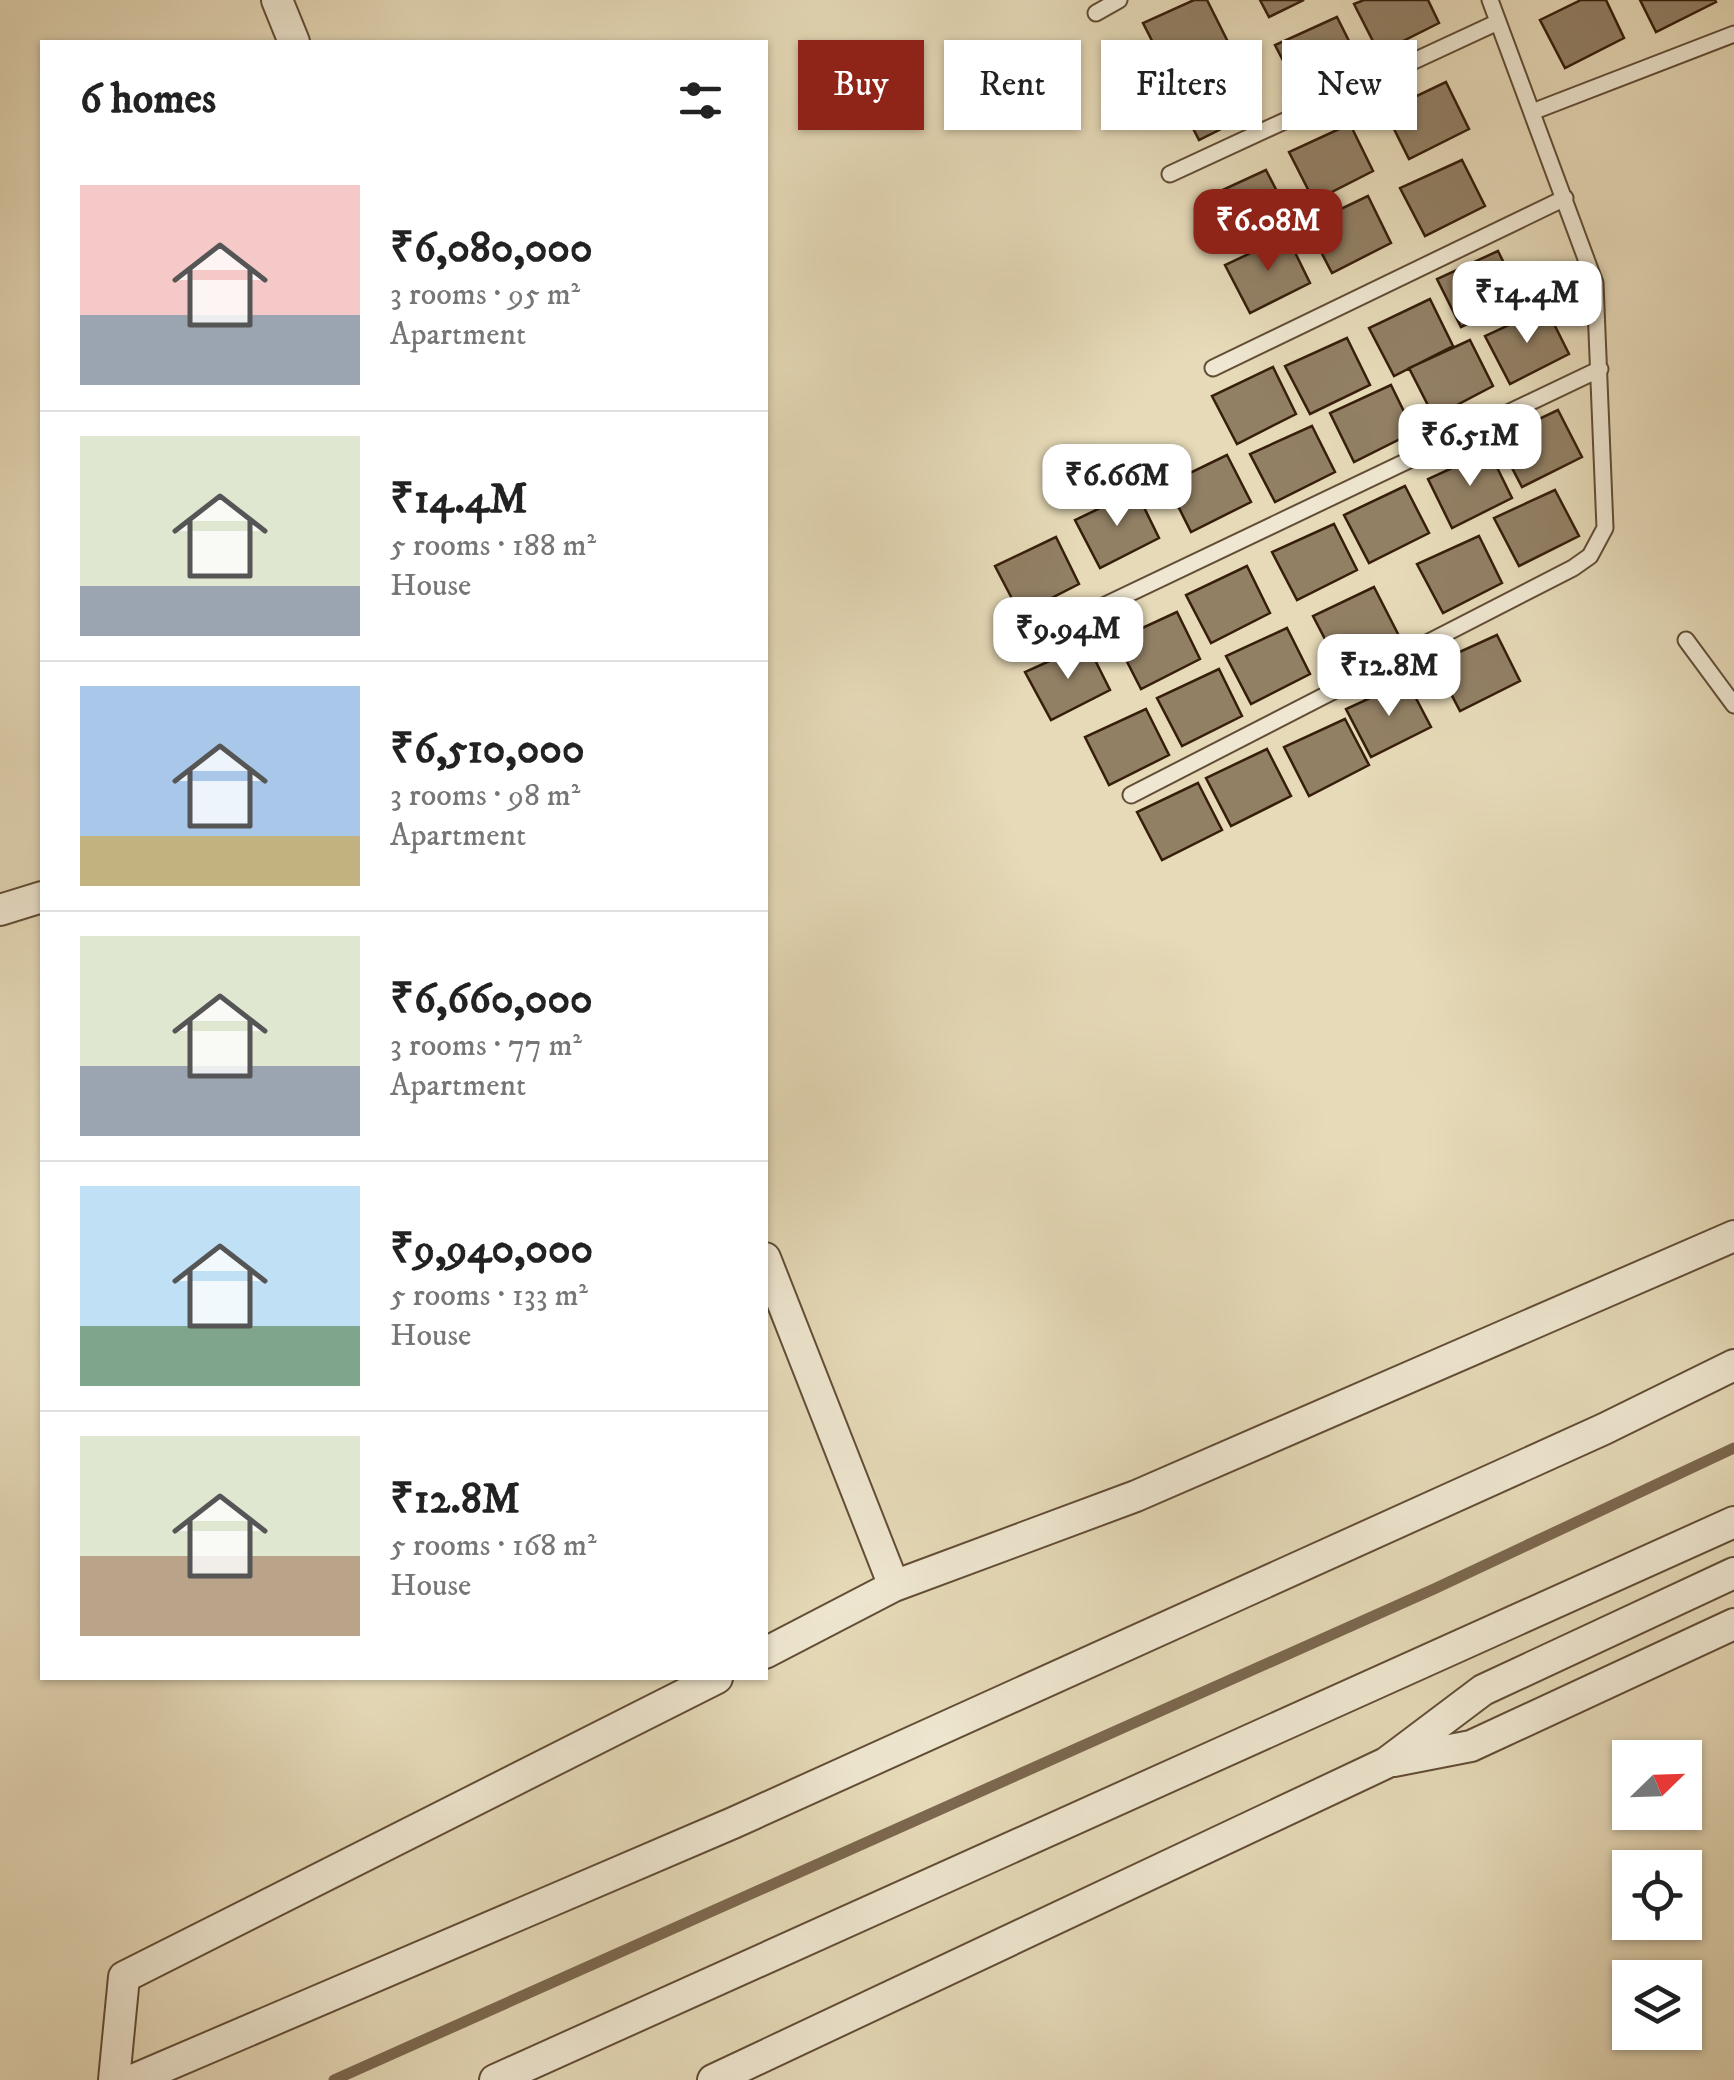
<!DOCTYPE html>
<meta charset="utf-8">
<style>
body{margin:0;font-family:"IM FELL DW Pica",serif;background:#f2f2f2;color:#222;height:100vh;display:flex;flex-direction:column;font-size:38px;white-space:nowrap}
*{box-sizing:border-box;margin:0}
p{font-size:32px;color:#767676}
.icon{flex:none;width:55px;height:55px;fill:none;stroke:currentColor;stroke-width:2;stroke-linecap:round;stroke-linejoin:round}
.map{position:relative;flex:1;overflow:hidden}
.details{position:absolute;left:40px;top:40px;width:728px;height:1640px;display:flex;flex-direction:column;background:#fff;border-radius:0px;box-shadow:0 2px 8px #0004}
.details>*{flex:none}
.guide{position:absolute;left:798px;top:40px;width:785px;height:90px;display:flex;gap:20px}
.needle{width:65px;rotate:67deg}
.fabs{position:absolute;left:1612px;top:1740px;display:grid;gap:20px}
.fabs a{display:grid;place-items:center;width:90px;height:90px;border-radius:0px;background:#fff;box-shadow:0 2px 8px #0004;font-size:50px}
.price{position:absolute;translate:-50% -85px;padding:0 22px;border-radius:20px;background:#fff;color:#222;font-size:32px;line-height:65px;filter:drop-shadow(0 2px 5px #0008)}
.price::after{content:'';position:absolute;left:50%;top:60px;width:30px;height:22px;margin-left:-15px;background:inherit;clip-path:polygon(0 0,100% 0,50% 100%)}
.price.active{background:#8f2418;color:#fff}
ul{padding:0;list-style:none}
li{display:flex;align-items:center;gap:30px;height:250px;padding:0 40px}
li+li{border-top:2px solid #e0e0e0}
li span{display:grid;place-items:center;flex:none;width:280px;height:200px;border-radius:0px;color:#555}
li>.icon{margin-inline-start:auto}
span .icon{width:120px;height:120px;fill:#fffc;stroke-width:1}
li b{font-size:42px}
h2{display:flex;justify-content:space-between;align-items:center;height:120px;padding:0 40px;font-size:42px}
.chip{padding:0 35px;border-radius:0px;background:#fff;box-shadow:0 2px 8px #0004;font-size:35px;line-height:90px}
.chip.active{background:#8f2418;color:#fff}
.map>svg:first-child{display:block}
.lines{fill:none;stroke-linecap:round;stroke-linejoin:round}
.stream{stroke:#7c684f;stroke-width:11}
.building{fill:#928065;stroke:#361e0b;stroke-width:2.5}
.lane-casing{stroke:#624d36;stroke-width:19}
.street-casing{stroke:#624d36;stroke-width:34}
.lane{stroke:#efe7d1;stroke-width:15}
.street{stroke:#efe7d1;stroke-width:30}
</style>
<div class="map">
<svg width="1734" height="2080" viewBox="0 0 1734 2080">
<rect width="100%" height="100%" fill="#e6dab8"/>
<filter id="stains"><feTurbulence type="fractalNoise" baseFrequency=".002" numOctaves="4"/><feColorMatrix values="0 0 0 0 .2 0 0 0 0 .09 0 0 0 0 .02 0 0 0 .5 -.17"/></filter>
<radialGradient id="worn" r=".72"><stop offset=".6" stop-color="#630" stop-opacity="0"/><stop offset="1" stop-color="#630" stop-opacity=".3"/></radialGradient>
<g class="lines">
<!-- stream -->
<path class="stream" d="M334 2080 1434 1589 1734 1448"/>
</g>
<!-- building -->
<path class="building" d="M1194 0H1207L1228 42 1168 72 1143 23Z
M1260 0H1304L1269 17Z
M1364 0H1428L1439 23 1379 53 1354 4Z
M1581 0H1606L1624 38 1565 68 1540 20Z
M1640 0H1715L1716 2 1656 32Z
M1337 17 1360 63 1300 93 1275 45Z
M1236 63 1259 110 1199 140 1174 91Z
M1446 82 1469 129 1409 159 1385 111Z
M1350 124 1373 171 1314 201 1289 152Z
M1462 160 1485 206 1425 236 1400 188Z
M1266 170 1290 217 1230 247 1205 198Z
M1368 196 1391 243 1332 273 1307 225Z
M1287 236 1310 283 1250 313 1225 265Z
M1498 251 1521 298 1461 327 1437 279Z
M1430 299 1453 346 1394 376 1369 328Z
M1546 308 1569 354 1510 384 1485 336Z
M1347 338 1370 385 1310 414 1285 366Z
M1470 340 1493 386 1434 417 1409 368Z
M1273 367 1296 414 1237 444 1212 396Z
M1391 385 1414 432 1354 462 1330 413Z
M1558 410 1582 457 1522 487 1497 439Z
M1312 426 1335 472 1275 502 1250 454Z
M1489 451 1512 498 1452 528 1428 479Z
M1227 455 1251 502 1191 532 1167 484Z
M1405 486 1429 533 1369 563 1344 515Z
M1555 490 1579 536 1519 566 1494 518Z
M1136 491 1159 538 1100 568 1075 520Z
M1334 524 1357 570 1297 600 1272 552Z
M1479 536 1502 583 1443 613 1417 564Z
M1056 537 1079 584 1020 614 995 566Z
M1247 566 1270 613 1211 643 1186 595Z
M1374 587 1398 634 1338 664 1313 616Z
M1177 612 1200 659 1141 689 1116 640Z
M1287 628 1310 674 1251 704 1226 656Z
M1497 635 1520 681 1460 711 1435 663Z
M1087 644 1110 690 1051 720 1025 672Z
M1219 669 1242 716 1182 746 1157 698Z
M1407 681 1431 727 1371 757 1346 709Z
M1146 709 1169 755 1109 785 1085 737Z
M1345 719 1369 765 1309 796 1284 747Z
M1267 749 1291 796 1231 826 1206 778Z
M1198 783 1222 830 1162 860 1137 812Z"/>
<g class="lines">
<defs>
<path id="lane" d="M1096 13 1119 0
M1532 112 1734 34
M1170 174 1498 22
M1213 368 1565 198
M1034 639 1600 369
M1686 640 1734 705
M1131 795 1573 568 1590 556 1605 528 1595 283 1490 0"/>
<path id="street" d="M277 0 294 42
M0 910 42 897
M765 1258 894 1586
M765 1653 894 1586 1136 1496 1734 1236
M1394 1761 1471 1746 1734 1624
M114 2080 124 1977 717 1678
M133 2080 733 1823 1604 1429 1734 1365
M495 2080 1734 1522
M713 2080 1386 1763 1483 1690 1734 1573"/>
</defs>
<!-- lane casing -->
<use href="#lane" class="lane-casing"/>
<!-- street casing -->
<use href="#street" class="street-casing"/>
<!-- lane -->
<use href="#lane" class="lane"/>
<!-- street -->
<use href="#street" class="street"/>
</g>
<rect width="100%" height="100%" filter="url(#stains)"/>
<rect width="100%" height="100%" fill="url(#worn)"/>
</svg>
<div class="fabs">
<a><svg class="needle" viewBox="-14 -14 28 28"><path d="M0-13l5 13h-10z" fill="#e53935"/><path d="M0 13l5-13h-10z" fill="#767676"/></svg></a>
<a><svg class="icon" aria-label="locate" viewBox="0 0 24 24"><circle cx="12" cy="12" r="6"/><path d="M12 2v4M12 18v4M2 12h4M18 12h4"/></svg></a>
<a><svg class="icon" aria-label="layers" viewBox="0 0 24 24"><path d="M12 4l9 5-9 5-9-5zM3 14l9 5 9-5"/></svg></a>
</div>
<b class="price active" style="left:1268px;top:274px">₹6.08M</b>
<b class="price" style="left:1527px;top:346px">₹14.4M</b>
<b class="price" style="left:1470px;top:489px">₹6.51M</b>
<b class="price" style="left:1117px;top:529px">₹6.66M</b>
<b class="price" style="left:1068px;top:682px">₹9.94M</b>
<b class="price" style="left:1389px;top:719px">₹12.8M</b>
<div class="guide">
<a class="chip active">Buy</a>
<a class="chip">Rent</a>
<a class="chip">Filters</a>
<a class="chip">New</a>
</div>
<section class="details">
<h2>6 homes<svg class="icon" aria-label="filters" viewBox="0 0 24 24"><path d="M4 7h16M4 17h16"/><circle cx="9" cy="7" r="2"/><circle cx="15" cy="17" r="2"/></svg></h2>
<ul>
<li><span style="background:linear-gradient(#f6c9c9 65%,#9aa5b1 0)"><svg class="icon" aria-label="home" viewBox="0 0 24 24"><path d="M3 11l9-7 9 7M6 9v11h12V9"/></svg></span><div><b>₹6,080,000</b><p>3 rooms · 95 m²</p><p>Apartment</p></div></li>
<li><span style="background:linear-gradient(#dfe7d0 75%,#9aa5b1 0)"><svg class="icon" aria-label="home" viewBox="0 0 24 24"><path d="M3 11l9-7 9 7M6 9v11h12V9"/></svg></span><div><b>₹14.4M</b><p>5 rooms · 188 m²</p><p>House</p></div></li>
<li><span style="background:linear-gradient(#a9c7e8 75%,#c2b280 0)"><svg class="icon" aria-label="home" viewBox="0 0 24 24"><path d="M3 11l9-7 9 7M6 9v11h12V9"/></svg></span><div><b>₹6,510,000</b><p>3 rooms · 98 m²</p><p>Apartment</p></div></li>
<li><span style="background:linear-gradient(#dfe7d0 65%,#9aa5b1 0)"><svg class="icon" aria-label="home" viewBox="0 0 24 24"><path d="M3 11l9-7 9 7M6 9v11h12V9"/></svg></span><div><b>₹6,660,000</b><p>3 rooms · 77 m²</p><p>Apartment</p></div></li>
<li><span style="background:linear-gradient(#bfe0f5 70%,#7fa58c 0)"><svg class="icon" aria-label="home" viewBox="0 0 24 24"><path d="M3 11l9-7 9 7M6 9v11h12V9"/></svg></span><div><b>₹9,940,000</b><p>5 rooms · 133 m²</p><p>House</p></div></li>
<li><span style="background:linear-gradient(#dfe7d0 60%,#b9a48a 0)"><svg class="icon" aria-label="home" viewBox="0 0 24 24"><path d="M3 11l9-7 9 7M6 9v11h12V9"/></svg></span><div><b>₹12.8M</b><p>5 rooms · 168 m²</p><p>House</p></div></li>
</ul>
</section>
</div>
